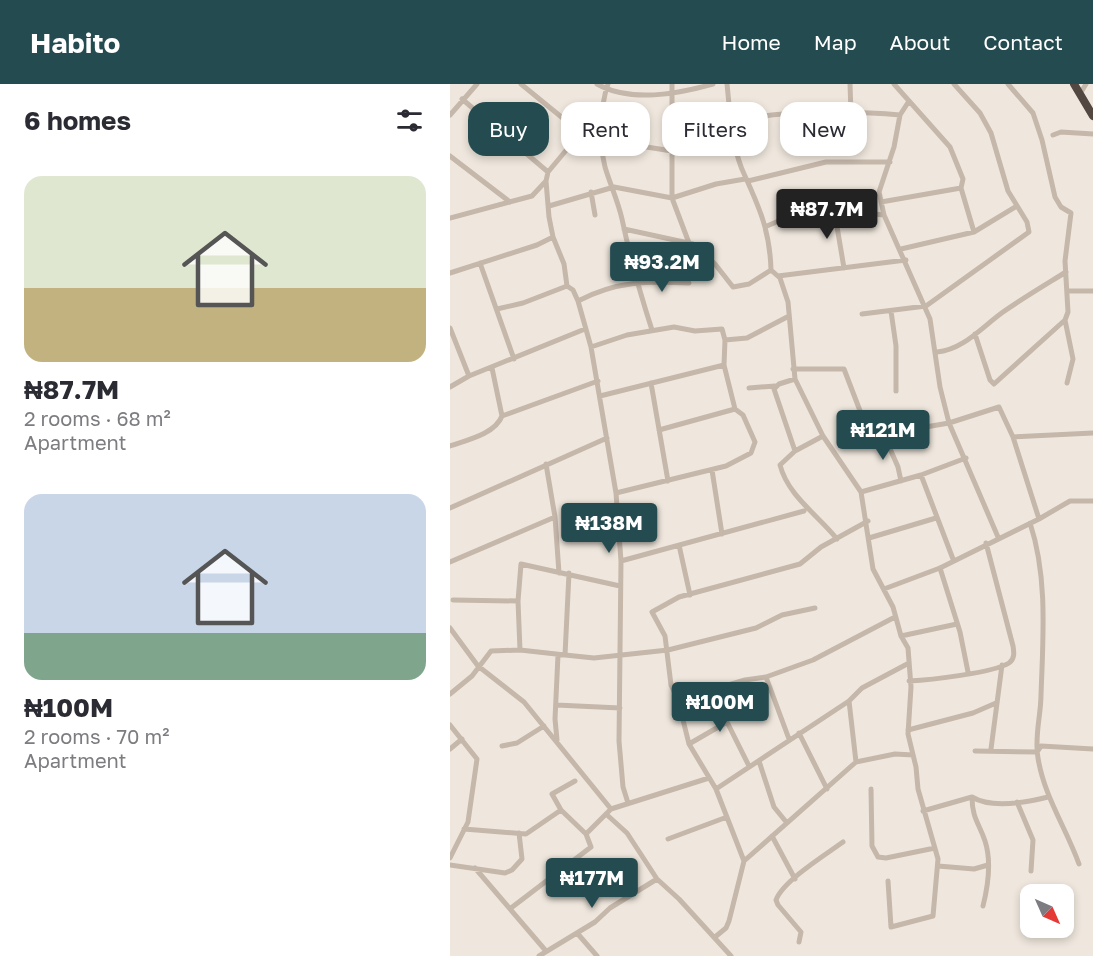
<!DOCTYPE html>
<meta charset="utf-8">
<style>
body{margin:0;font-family:"Golos Text",sans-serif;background:#f7f7f7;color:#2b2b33;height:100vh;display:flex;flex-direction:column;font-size:22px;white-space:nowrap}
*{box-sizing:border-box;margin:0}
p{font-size:20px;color:#7c7c81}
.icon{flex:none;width:33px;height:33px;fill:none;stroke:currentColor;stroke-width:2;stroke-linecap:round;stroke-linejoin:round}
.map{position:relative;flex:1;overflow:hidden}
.drawer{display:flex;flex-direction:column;background:#fff;width:450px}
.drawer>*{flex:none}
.top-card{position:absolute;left:18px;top:18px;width:534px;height:54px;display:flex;gap:12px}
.needle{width:39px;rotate:135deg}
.buttons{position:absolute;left:570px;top:800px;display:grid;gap:12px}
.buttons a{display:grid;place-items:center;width:54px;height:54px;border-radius:12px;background:#fff;box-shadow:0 3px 9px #0003;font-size:30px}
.price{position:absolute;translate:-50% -51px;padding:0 14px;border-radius:6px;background:#234b50;color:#fff;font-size:20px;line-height:39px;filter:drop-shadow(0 2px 3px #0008)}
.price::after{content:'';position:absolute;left:50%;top:36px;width:18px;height:14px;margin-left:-9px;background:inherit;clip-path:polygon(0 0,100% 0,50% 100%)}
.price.selected{background:#222;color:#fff}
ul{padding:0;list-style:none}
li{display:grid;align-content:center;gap:12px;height:318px;padding:0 24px}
li span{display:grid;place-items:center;height:186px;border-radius:18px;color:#555}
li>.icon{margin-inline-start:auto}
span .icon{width:108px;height:108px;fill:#fffc;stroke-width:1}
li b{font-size:26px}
h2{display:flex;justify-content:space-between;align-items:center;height:72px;padding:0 24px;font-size:26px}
.chip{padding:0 21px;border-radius:18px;background:#fff;box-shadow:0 3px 9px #0003;font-size:21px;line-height:54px}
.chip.selected{background:#234b50;color:#fff}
header{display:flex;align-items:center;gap:36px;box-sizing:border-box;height:84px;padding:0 30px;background:#234b50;color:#fff}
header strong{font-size:28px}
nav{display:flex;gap:33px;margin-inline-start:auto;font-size:21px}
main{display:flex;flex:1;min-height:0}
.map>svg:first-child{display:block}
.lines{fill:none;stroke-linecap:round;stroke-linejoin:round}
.minor{stroke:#c5b7aa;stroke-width:5}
.highway{stroke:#534741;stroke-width:8}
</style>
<header>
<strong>Habito</strong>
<nav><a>Home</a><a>Map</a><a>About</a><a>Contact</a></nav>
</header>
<main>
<section class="drawer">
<h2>6 homes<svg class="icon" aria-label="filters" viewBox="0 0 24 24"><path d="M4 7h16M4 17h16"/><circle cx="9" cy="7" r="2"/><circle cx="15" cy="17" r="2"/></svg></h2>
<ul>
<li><span style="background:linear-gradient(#dfe7d0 60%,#c2b280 0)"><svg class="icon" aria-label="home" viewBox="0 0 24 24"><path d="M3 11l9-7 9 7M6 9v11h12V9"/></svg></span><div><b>₦87.7M</b><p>2 rooms · 68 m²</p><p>Apartment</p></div></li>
<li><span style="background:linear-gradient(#c9d6e8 75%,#7fa58c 0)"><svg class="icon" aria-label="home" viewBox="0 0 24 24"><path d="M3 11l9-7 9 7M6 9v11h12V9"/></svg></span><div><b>₦100M</b><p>2 rooms · 70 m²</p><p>Apartment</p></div></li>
</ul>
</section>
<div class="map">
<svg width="643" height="872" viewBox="0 0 643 872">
<rect width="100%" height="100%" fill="#efe7dd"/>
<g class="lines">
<!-- minor -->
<path class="minor" d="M71 0 131 49 152 56 222 67
M147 0C181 19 227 10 263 0
M158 0C150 23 149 59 155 83 160 100 168 117 172 135 180 173 190 209 202 246
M222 0V114L239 159
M277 0C280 29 282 66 295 92 310 125 320 148 321 186L330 194 338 218 345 295 373 352 411 408 423 485 443 523 451 552 458 564 461 603 458 650 466 683 468 705 488 775 483 832 441 843 438 797
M400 0 401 29
M444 0 500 63 513 95 511 104 524 148
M630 10 636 0
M12 15 98 88
M459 17 450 31 444 63 429 108 434 131 480 235 490 303 499 339 548 453
M0 31 27 0
M283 38C322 26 409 27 450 31
M223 51 247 50 283 43
M603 51 611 48 643 50
M0 72 60 118
M96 97 99 133 103 153 114 180 117 202 123 206 128 217 141 263 166 409 171 477 169 657 173 703 178 719
M298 97 376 78H440
M141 108 145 131
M431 118 511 104
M99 122 164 103 222 114 266 100 295 95
M384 125 394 184
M0 134 82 112 96 97 98 88 153 22
M317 142 352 127 366 124 434 131
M174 145 243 160 265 180 283 203 299 200 321 186
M451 165 524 148 567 122
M30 179 64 275
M0 189 87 161 103 153
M328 192 456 176
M618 207H643
M128 217C166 197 197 197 239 199
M47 225 73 219 117 202
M441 227 446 262V307
M412 230 476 222 579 148 577 138 558 107 541 49 530 29 504 0
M615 236 623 275 617 299
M0 244 19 292
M525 250 540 296 544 300 615 236 618 228 615 177 621 129 611 123 605 113 592 56 583 29 558 0
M275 256 297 254 339 232
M141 263 177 251 224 243 245 247 272 245 275 256 274 281 285 325 293 331 305 358 301 369 276 382 166 409
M487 268C513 266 532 243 553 228 573 214 595 201 616 188
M42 284 52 332
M343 285H394L412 332 423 352 499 339 549 323 563 353 589 435
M201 299 218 397
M0 303 19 292 135 245
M299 304 325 302
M150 312 274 281
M209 346 285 325
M434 351 448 383 451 397
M373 352 345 367 330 381C338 412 368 431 387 455
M563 353 643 349
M0 362C17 356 45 350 52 332L148 297
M345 367 324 305 329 300 345 295
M262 386 272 450
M471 391 503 475
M411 408 471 391 516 374
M0 424 157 354
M105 433 109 489
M580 439C598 493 593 554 591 611 591 631 584 654 588 674 594 712 616 744 629 780
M419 454 486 434
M229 461 240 511
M171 477 354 427
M0 478 105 433 96 380
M490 484 510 548 518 588
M434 505 490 484 589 435 620 417H643
M3 516 68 517
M0 544 28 582 74 618 161 725
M451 552 507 540
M70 566 115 571 119 489
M115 571 144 574 218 566 306 544 332 531 365 524
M316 593 339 655
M459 597C479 596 543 589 559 579 565 575 564 568 563 562L536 459
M268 605 277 638 299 682
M0 610 22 592 41 567 70 566 68 517 71 480 170 502
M228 616 295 596 316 593 363 576 445 533
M106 621 170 624
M0 641 27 675 18 738 0 774
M458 646 523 629 546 619
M349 649 377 705
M107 656 105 635 108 571
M239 660 277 638
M52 662 67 659 94 642
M0 665 12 655
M541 665 552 581
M525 667 587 668 591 662 643 665
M309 677 324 723 337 739
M406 678 445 670 463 671
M266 705 399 617 412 604 459 579
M421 705 422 762 428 773 436 774 485 764
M522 713C522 734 529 739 535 757 542 778 538 802 533 822
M567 718 583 756 581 787
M473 727 522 713C542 725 578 718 598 713
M156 730 177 749 207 795 229 815 281 872
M14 745 76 750 111 726 102 710 125 697
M136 750 161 725 259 694
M322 752 345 795
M218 755 277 733
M294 777 266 705 239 660 228 616 221 601 215 552 202 528 229 513 350 480 371 463 418 437
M0 781 55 789 62 786 72 775 69 749
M488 782 524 785 538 781
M25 784 96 867
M61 824 141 763 136 750 111 726
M127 849 147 872
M265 853 276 844 279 837 294 777 406 678 399 617
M349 858 351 848 328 821 326 816C333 797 375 771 393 758
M89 872 145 838 160 824 207 795"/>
<!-- highway -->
<path class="highway" d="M624 0 643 32"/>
</g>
</svg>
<div class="buttons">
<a><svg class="needle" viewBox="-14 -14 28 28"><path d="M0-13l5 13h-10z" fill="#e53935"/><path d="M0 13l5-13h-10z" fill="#7c7c81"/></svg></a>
</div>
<b class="price selected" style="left:377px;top:156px">₦87.7M</b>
<b class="price" style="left:212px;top:209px">₦93.2M</b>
<b class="price" style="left:433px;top:377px">₦121M</b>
<b class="price" style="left:159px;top:470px">₦138M</b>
<b class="price" style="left:270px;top:649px">₦100M</b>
<b class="price" style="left:142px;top:825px">₦177M</b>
<div class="top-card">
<a class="chip selected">Buy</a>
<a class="chip">Rent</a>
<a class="chip">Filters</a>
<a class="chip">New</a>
</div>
</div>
</main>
